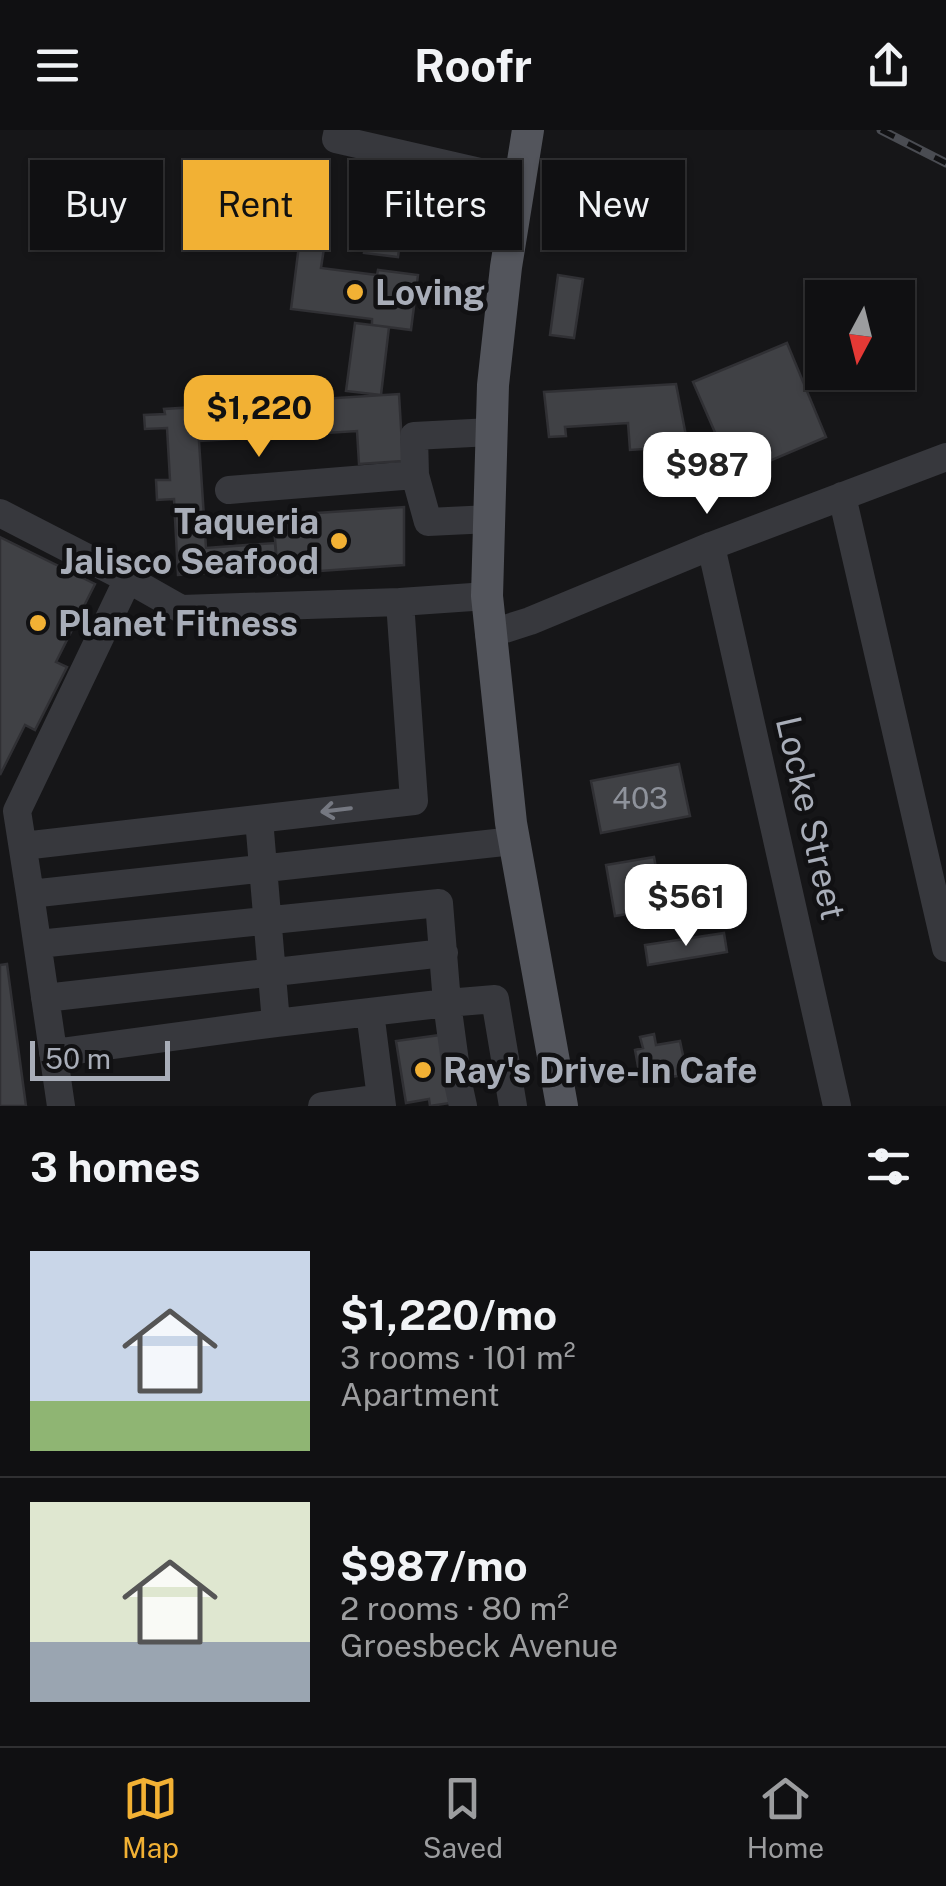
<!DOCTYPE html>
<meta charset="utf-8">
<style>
body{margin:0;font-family:"Public Sans",sans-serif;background:#19191b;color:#f1f3f6;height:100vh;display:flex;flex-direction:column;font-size:38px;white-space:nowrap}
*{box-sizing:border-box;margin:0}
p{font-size:32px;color:#9c9d9f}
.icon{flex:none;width:55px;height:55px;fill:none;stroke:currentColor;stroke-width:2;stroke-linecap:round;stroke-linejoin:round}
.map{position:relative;height:976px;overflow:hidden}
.side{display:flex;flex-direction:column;background:#101012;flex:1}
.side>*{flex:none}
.banner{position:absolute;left:30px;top:30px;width:888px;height:90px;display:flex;gap:20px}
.needle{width:65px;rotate:187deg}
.buttons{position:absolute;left:805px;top:150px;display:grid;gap:20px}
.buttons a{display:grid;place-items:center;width:110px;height:110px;border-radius:0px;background:#101012;box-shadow:0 2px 8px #0004,0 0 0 2px #303032;font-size:50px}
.scale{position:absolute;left:30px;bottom:25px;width:140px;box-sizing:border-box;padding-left:10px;border:5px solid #a8adb8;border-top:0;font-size:28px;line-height:35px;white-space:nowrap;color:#a8adb8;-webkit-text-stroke:8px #111113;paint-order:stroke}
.price{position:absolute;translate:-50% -85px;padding:0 22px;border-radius:20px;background:#fff;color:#222;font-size:32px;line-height:65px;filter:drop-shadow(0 2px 5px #0008)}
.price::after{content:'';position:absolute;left:50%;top:60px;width:30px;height:22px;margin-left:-15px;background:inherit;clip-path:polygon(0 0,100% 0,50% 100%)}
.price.active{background:#f2b134;color:#111}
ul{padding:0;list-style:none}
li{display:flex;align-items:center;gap:30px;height:250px;padding:0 30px}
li+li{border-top:2px solid #303032}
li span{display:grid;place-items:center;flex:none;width:280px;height:200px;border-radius:0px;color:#555}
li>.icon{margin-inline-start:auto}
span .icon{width:120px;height:120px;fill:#fffc;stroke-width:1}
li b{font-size:42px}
h2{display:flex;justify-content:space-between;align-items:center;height:120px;padding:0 30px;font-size:42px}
.tag{padding:0 35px;border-radius:0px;background:#101012;box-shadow:0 2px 8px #0004,0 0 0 2px #303032;font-size:35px;line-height:90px}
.tag.active{background:#f2b134;color:#111}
header{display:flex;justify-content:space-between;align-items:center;height:130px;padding:0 30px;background:#101012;font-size:45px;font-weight:700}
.menu{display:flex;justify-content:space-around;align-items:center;height:140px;border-top:2px solid #303032;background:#101012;font-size:28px;color:#9c9d9f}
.menu a{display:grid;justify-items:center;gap:5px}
.menu .active{color:#f2b134}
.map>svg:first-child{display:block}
.building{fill:#404145;stroke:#303034;stroke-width:2.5}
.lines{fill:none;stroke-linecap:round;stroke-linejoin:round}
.minor{stroke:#37383d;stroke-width:28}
.major{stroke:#53555c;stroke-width:32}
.rail-casing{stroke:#4a4c52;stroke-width:9}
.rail{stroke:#111113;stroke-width:5;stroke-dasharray:15;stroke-linecap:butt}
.oneway{stroke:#757881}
.poi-dot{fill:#f2b134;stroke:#111113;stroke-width:4}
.labels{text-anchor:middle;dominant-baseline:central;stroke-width:9;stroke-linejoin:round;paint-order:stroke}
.number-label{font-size:30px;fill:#8e929b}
.poi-label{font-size:35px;font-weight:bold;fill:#a8adb8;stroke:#111113;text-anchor:start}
.street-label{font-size:35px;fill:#a8adb8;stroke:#111113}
</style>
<header><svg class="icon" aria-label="menu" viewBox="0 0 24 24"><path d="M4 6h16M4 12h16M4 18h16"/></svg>Roofr<svg class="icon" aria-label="share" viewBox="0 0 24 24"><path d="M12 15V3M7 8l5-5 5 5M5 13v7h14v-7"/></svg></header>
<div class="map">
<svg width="946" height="976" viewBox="0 0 946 976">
<rect width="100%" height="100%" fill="#161618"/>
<!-- building -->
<path class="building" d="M589 33 623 37 621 54 607 53 605 65 585 62Z
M373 54 407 58 398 127 364 123Z
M299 115 324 118 321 138 377 145 378 140 418 145 411 200 372 195V189L291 179Z
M558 145 583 149 574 208 550 205Z
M355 193 389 197 381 265 346 261Z
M787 213 826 307 734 346 693 252Z
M676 254 688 316 630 320 628 293 565 297 566 306 549 307 544 262Z
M399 264 403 331 359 334 357 301 199 311 206 418 275 413 277 439 178 445 174 369 157 370 156 350H170L167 298 145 299 144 285 165 284 164 279Z
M404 377V435L278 444 273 386Z
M0 407 95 454 56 532 67 537 35 600 25 595 0 645Z
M679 634 690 686 601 703 591 651Z
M654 727 659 754 672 752 676 776 615 786 606 735Z
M724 803 727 822 648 835 645 815Z
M7 834 26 976H0V835Z
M654 904 656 915 680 911 687 944 641 953 635 920 643 918 640 907Z
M440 905 450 973 430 976 429 969 406 973 396 911Z"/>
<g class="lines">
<!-- minor -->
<path class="minor" d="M338 0 336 9 519 51
M415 345 428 392 490 389
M229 360 415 345 414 306 491 302
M842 366 946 818
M0 383 128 449
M711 416 837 976
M489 504 530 491 711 416 946 327
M259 689 276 893 447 873 455 932
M23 716 414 671 400 472
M30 764 17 681 128 449 181 479 400 472 487 466
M38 814 439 773 447 873 495 869 513 976
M45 868 444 823
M370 882 382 976
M53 923 276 893
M458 953 463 976
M61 976 30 764 514 711
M322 976 381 968"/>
<!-- major -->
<path class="major" d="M528 0 506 137 493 255 487 466 511 693 562 976"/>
<defs>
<path id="rail" d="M881 0 946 33"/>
</defs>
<!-- rail casing -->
<use href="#rail" class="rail-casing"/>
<!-- rail -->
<use href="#rail" class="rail"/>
</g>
<!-- one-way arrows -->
<defs><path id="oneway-shaft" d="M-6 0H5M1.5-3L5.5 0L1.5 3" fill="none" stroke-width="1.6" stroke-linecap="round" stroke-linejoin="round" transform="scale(2.5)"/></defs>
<use class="oneway" href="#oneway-shaft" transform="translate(336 680) rotate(173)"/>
<!-- markers -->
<g class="poi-dot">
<circle cx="355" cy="162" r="10"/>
<circle cx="339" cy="411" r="10"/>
<circle cx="38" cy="493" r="10"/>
<circle cx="423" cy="940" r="10"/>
</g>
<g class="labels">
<!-- number labels -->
<g class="number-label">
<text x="640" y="668">403</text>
</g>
<!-- poi labels -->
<g class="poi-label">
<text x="375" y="162">Loving</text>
<text x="319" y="391" text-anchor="end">Taqueria<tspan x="319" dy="40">Jalisco Seafood</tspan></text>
<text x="58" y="493">Planet Fitness</text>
<text x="443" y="940">Ray's Drive-In Cafe</text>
</g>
<!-- street labels -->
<g class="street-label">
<text transform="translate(811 688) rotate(77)">Locke Street</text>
</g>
</g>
</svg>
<div class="buttons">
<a><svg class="needle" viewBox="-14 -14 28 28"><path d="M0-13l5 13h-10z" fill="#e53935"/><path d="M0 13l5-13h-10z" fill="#9c9d9f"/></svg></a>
</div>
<div class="scale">50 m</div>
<b class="price active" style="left:259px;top:330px">$1,220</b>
<b class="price" style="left:707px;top:387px">$987</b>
<b class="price" style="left:686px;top:819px">$561</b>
<div class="banner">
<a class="tag">Buy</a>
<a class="tag active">Rent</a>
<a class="tag">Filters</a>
<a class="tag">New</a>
</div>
</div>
<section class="side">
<h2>3 homes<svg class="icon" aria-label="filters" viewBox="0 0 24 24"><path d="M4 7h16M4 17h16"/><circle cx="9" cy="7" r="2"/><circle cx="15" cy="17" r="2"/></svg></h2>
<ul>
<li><span style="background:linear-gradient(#c9d6e8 75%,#8fb573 0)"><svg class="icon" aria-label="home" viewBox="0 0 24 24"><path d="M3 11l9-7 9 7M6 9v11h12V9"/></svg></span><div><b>$1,220/mo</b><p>3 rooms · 101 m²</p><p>Apartment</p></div></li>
<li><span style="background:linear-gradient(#dfe7d0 70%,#9aa5b1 0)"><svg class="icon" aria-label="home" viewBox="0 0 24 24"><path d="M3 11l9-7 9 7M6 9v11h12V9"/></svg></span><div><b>$987/mo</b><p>2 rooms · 80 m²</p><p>Groesbeck Avenue</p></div></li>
</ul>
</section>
<nav class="menu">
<a class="active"><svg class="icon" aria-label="map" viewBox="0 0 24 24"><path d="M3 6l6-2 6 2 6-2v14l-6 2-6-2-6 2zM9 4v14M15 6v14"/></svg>Map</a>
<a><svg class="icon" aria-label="saved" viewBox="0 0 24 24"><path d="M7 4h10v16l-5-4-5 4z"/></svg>Saved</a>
<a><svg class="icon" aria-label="home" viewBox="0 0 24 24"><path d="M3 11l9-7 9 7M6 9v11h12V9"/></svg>Home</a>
</nav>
